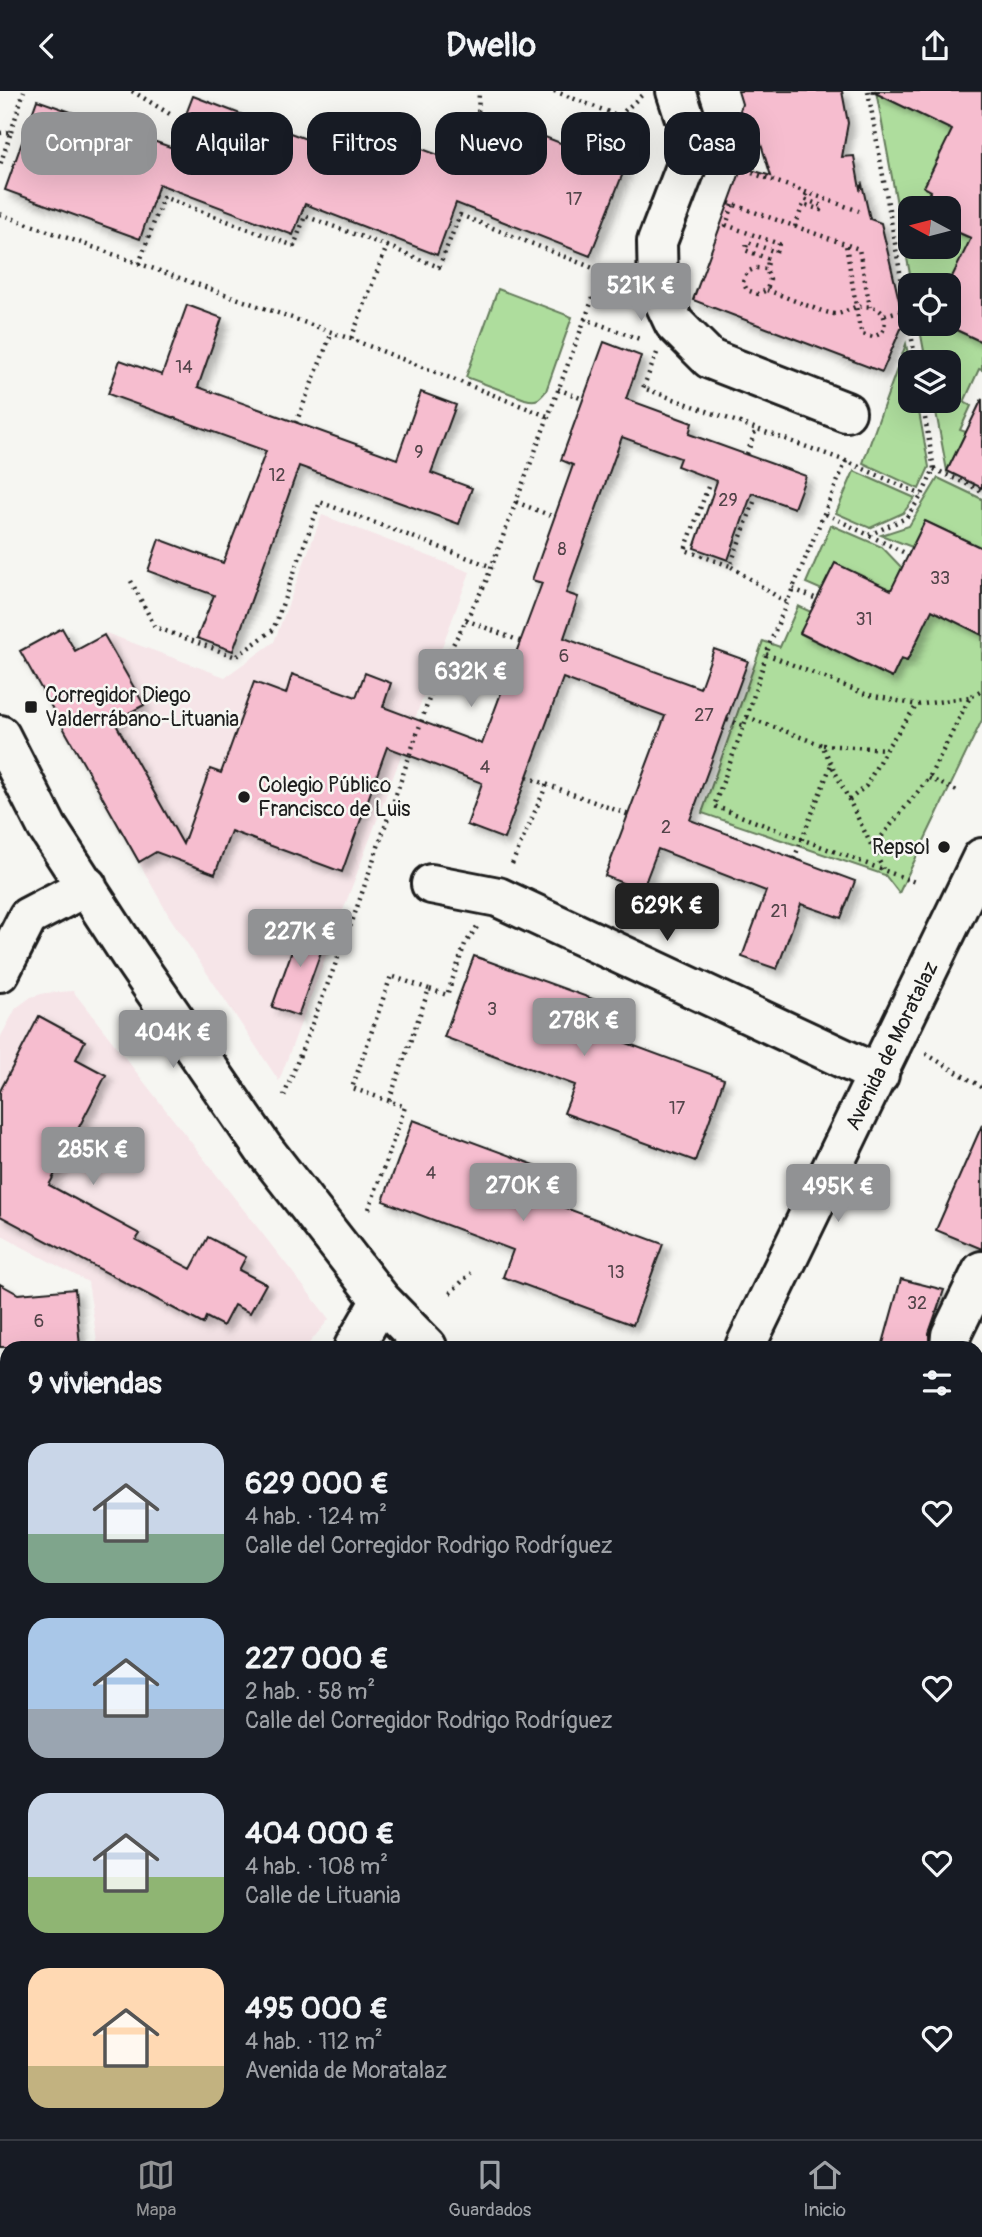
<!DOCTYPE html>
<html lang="es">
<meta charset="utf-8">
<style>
body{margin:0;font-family:Pangolin,sans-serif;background:#20242c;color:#f1f3f6;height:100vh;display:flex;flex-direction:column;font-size:26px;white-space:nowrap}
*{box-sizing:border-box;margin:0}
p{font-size:23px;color:#9ea1a6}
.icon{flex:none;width:38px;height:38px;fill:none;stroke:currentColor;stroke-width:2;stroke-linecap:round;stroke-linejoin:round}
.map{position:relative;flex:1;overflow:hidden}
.details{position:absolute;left:0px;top:1250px;width:984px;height:800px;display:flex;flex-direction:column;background:#171b24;border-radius:21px 21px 0 0;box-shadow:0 7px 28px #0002}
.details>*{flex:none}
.top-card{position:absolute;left:21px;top:21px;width:942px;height:63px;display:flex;gap:14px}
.needle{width:46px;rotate:277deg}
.fabs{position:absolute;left:898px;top:105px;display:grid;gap:14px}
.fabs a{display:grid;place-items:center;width:63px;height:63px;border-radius:14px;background:#171b24;box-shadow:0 7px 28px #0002;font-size:35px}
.price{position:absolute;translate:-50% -60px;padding:0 16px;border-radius:7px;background:#919294;color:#fff;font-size:23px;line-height:46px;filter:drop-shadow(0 2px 4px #0008)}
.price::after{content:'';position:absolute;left:50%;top:42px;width:21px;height:16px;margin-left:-10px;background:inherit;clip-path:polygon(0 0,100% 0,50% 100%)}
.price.current{background:#222;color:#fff}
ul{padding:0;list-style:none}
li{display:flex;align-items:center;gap:21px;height:175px;padding:0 28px}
li span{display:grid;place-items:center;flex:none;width:196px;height:140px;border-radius:21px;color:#555}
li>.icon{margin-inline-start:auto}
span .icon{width:84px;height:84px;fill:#fffc;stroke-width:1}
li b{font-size:30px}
h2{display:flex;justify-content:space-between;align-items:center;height:84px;padding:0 28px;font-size:30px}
.chip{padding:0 24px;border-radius:21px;background:#171b24;box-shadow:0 7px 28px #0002;font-size:24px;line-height:63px}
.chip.current{background:#919294;color:#fff}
header{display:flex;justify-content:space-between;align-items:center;height:91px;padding:0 28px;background:#171b24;font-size:32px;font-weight:700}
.dock{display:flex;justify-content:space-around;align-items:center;height:98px;border-top:2px solid #363941;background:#171b24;font-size:19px;color:#9ea1a6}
.dock a{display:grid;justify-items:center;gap:4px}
.dock .current{color:#919294}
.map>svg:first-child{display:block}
.built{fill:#f6e5e8}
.green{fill:#aedd9d;stroke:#657c5c;stroke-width:2}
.building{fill:#f6bdcf;stroke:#1c1c1c;stroke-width:2;filter:url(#shadow)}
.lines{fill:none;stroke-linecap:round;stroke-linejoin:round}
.minor-casing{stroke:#1c1c1c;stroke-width:44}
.highway-casing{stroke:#1c1c1c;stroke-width:44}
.path{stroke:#1c1c1c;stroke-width:4.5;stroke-dasharray:2 5;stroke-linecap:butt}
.minor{stroke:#f6f6f2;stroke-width:38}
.highway{stroke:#f6f6f2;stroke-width:38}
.poi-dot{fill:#1c1c1c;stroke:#f6f6f2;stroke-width:2.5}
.labels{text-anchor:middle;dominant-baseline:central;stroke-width:5;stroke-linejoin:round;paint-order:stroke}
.number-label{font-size:18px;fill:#524449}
.poi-label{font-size:21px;fill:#1c1c1c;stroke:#f6f6f2;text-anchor:start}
.street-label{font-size:21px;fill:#1c1c1c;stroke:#f6f6f2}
</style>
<header><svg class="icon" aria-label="back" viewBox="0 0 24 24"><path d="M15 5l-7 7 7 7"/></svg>Dwello<svg class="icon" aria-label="share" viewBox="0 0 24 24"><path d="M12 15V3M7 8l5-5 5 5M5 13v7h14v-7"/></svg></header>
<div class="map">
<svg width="982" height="2048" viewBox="0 0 982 2048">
<defs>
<filter id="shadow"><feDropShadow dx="6" dy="6" stdDeviation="3.5" flood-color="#0004"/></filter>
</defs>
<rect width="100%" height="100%" fill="#f6f6f2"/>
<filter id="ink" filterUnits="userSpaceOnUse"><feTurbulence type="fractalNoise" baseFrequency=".0143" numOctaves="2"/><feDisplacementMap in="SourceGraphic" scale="14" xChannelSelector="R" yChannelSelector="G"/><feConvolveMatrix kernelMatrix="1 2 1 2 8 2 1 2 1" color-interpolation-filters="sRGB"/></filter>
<g filter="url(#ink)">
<!-- built -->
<path class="built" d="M322 424 470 481 279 990 169 825 20 560 62 537 75 560 106 542 225 586 274 551Z
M73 900 329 1228 306 1256H98L88 1191 0 1144V947L16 917 31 906 45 902Z"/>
<!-- green -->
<path class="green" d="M876 0 959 42 940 62 924 96 931 100 922 117H910V156H948L949 137 978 151 948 194H912Z
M498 198 572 226 546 300C539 309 536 311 525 308L466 286Z
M919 233H943L982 251V279L979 278 964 311 971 315 960 339 966 341 947 380 934 310H948V271H926Z
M906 253 910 274V310H917L929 376 919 398 863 372Z
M854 380 915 407 903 422 870 437 836 422Z
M938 387 982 408V457L925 430 912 456 881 444 909 435Z
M831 434 882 456 902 477 891 500 835 472 822 499 806 492Z
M798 515 811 521 801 543 892 587 901 568 907 570 922 539 926 516 982 544V629L899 802 885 784 702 722 763 550 780 556Z
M977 1538 982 1541V1840L977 1863Z
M0 1847 7 1848V1952L0 1949Z
M190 2042H832L828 2048H202Z"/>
<!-- building -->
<path class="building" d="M738 0H842L848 32 842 66 854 65 860 98 862 93 870 128 881 132 904 231 882 281 693 209 742 76 771 85 753 28 739 23 742 13Z
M871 0H982V251L948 235V194L971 147 948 137V117H922L931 100 924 96 952 39Z
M193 5 327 56 337 26 470 76 491 25 625 77 590 165 456 112 437 164 305 113 293 144 159 93 140 148 5 99 37 9 173 57Z
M187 214 222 227 198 296 397 368 421 301 456 314 431 382 472 397 459 433 299 375 233 560 197 547 214 504 148 480 159 448 223 472 266 360 108 303 120 269 162 284Z
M604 251 641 265 626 308 692 332 689 343 806 385 794 417 752 402 728 469 694 457 717 390 677 375 680 367 622 346 566 502 578 506 564 547 700 597 714 558 748 570 690 729 855 790 841 827 801 813 777 878 742 866 766 800 658 758 642 800 605 785 665 625 563 587 504 748 467 734 482 692 387 656 342 781 231 740 215 783 156 761 139 771 20 560 62 537 75 560 104 544 144 614 114 630 183 753 210 678 221 682 254 591 286 603 292 583 356 606 365 582 391 592 383 616 482 653 542 492 532 489 573 374 561 369Z
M982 308V397L947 380Z
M925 430 982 457V544L932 519 907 570 901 568 892 587 800 542 835 472 891 499Z
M302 832 328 841 298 925 272 916Z
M474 865 604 912 594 940 724 988 695 1070 564 1022 575 994 444 946Z
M39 925 85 950 76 968 106 984 49 1094 140 1143 136 1149 191 1178 208 1146 246 1166 239 1179 266 1193 250 1222 234 1214 223 1235 206 1226 203 1233 0 1125V1000Z
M413 1029 543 1077 533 1105 663 1153 633 1234 503 1186 513 1159 383 1110Z
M982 1034V1158L936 1139Z
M901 1188 944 1199 929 1242V1256H882Z
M0 1193 18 1203 75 1198 80 1256H0Z"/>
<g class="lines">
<defs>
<path id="minor" d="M676 0 694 55 657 151 658 198 674 232 710 268 846 321
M0 644 47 736 129 862 263 1057 381 1209 427 1256
M431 793 498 806 879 984
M0 881 28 826 87 795
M354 1256 381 1209
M745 1256 982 767
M950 1256 951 1244 982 1180
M976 1339 982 1346
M976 1491 982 1495
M0 1710 7 1711"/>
<path id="highway" d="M0 1812 7 1813
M976 1899H982
M976 2003 982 2001
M0 2006 7 2009
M76 2042 88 2048
M874 2048 881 2042"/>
</defs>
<!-- minor casing -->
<use href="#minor" class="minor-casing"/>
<!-- highway casing -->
<use href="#highway" class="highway-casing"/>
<!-- path -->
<path class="path" d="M132 0 173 25
M554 0 619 25 642 4
M868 0 916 271
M11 41 24 0
M0 42 11 41 0 74
M463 67 478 26 479 0
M737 75 740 67 755 72 752 82 859 120
M729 112 859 158 870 216
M733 114 726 134 779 153 776 161 748 151 745 159 769 168 766 178 756 177 747 181 743 191 747 199 758 203 767 199 770 188 766 178
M0 123 351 248 547 325
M795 136 803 113 821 119 822 115 804 108 807 102
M387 155 439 176 460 124 603 181 585 228
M139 173 163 106 294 155 305 125 387 155 351 248
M767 199C779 203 825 223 835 223 842 223 849 218 856 216 876 213 891 220 882 242L873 246 862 243 859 233 846 154
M885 224 906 218
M657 262 643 297 846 370 922 404
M558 298 583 308
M296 332 332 241
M747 363 756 338
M846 370 770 552 747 626 714 715 915 791
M934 378 982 400
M708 396 685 459 730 475
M516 411 554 426
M754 411 730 475 787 512
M826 423 909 464
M869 444 906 427 922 404 934 378 922 310
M131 490 155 536 236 566 273 539 320 411 492 476
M793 498 817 508
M466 529 520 550
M766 563 865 603 917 614 970 606
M747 626 822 654 883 778
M727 629 744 635
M823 654 886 658
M527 686 629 724
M929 687 957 700
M849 709 866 695 886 658 917 614
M873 756 929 687 970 606 982 599
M794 768 831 674
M512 773 547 693
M926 963 982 996
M284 1005 353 828 438 582 485 493 585 228 642 249
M389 1010 352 997 391 885 429 898
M369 1118 405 1016 389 1010 429 898 447 904 465 853 477 836
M450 1202 471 1182
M976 1554 982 1557
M976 1667 982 1659
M976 1679 982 1675
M191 2048 198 2042
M223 2048 231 2042"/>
<!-- minor -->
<use href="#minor" class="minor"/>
<!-- highway -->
<use href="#highway" class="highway"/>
</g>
</g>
<!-- markers -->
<g class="poi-dot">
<rect x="24" y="609" width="14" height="14" rx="3.5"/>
<circle cx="244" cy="706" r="7"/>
<circle cx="944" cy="756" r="7"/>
</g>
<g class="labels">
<!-- number labels -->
<g class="number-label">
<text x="574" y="108">17</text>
<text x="184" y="276">14</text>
<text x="419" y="361">9</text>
<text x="277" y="384">12</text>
<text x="728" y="409">29</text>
<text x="562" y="458">8</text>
<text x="940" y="487">33</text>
<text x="864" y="528">31</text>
<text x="564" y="565">6</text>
<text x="704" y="624">27</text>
<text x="485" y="676">4</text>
<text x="666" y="736">2</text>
<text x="779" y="820">21</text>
<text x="492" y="918">3</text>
<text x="677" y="1017">17</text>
<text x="431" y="1082">4</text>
<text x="616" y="1181">13</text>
<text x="917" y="1212">32</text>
<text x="39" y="1230">6</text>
</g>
<!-- poi labels -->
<g class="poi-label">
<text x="45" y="604">Corregidor Diego<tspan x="45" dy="24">Valderrábano-Lituania</tspan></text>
<text x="258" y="694">Colegio Público<tspan x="258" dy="24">Francisco de Luis</tspan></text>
<text x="930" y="756" text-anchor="end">Repsol</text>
</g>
<!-- street labels -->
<g class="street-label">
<text transform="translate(892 955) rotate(-64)">Avenida de Moratalaz</text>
</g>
</g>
</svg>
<div class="fabs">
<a><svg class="needle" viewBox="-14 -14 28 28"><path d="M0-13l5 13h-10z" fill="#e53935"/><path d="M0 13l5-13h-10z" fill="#9ea1a6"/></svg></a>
<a><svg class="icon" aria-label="locate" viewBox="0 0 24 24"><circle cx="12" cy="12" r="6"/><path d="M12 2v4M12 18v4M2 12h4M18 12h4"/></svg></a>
<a><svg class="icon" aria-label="layers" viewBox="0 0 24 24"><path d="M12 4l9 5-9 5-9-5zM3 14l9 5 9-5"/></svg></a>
</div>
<b class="price" style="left:641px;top:232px">521K €</b>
<b class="price" style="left:471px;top:618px">632K €</b>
<b class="price current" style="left:667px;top:852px">629K €</b>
<b class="price" style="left:300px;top:878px">227K €</b>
<b class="price" style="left:584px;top:967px">278K €</b>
<b class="price" style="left:173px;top:979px">404K €</b>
<b class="price" style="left:93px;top:1096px">285K €</b>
<b class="price" style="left:523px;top:1132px">270K €</b>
<b class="price" style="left:838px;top:1133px">495K €</b>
<div class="top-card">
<a class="chip current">Comprar</a>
<a class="chip">Alquilar</a>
<a class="chip">Filtros</a>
<a class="chip">Nuevo</a>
<a class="chip">Piso</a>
<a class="chip">Casa</a>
</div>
<section class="details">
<h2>9 viviendas<svg class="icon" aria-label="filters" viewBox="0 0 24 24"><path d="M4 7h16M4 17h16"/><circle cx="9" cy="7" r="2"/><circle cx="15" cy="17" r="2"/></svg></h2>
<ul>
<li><span style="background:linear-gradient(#c9d6e8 65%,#7fa58c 0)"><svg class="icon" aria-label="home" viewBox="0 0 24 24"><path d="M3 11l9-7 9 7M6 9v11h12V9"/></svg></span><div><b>629 000 €</b><p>4 hab. · 124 m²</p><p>Calle del Corregidor Rodrigo Rodríguez</p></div><svg class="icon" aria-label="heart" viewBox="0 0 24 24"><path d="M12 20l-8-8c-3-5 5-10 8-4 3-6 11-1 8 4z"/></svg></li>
<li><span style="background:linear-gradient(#a9c7e8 65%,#9aa5b1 0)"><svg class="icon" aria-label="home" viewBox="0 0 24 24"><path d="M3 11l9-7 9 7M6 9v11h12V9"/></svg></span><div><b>227 000 €</b><p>2 hab. · 58 m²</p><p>Calle del Corregidor Rodrigo Rodríguez</p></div><svg class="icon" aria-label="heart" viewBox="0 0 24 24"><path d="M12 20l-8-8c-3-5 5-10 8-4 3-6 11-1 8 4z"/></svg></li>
<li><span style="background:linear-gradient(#c9d6e8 60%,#8fb573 0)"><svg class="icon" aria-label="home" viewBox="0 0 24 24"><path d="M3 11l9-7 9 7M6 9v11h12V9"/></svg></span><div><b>404 000 €</b><p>4 hab. · 108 m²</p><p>Calle de Lituania</p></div><svg class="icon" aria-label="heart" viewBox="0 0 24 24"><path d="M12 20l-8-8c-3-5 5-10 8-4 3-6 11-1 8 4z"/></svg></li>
<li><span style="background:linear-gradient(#ffd9b3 70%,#c2b280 0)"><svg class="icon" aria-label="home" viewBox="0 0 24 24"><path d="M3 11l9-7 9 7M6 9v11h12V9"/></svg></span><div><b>495 000 €</b><p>4 hab. · 112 m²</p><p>Avenida de Moratalaz</p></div><svg class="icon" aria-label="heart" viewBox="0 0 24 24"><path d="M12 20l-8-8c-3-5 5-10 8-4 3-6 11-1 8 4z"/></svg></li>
</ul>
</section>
</div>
<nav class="dock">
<a class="current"><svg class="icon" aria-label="map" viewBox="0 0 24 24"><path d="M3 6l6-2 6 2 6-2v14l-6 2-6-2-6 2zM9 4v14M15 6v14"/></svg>Mapa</a>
<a><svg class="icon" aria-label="saved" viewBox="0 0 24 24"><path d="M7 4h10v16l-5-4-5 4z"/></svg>Guardados</a>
<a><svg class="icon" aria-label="home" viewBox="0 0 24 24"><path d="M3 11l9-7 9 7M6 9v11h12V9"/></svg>Inicio</a>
</nav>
